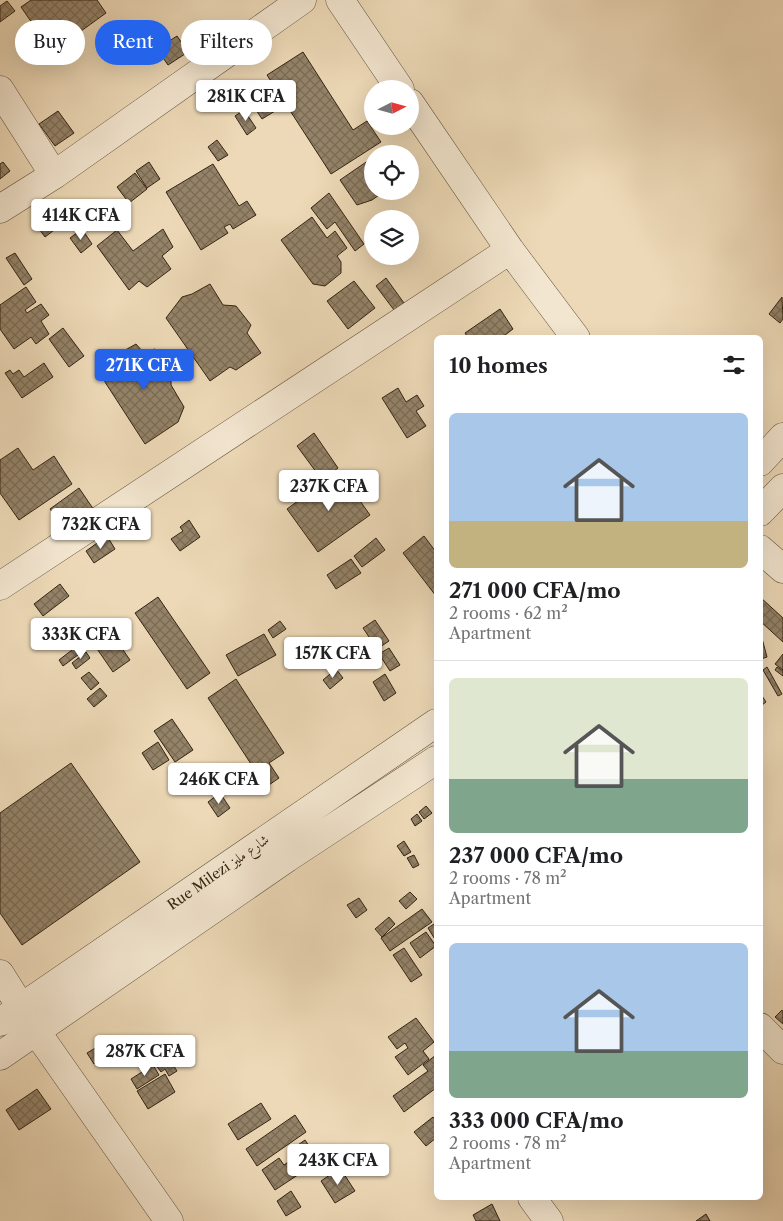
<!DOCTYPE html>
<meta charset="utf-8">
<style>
body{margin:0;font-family:"Libre Caslon Text",Amiri,serif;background:#f2f2f2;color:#202124;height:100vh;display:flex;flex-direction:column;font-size:19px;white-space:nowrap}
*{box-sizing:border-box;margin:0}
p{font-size:16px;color:#757577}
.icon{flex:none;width:28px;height:28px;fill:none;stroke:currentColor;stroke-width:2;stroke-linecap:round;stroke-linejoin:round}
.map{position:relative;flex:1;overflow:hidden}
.sheet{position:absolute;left:434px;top:335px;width:329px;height:865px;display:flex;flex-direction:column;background:#fff;border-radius:8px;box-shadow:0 5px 20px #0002}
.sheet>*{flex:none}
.hud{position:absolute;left:15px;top:20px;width:344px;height:45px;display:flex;gap:10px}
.needle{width:32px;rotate:84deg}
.tools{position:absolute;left:364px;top:80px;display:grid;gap:10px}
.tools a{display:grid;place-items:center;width:55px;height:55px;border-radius:50%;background:#fff;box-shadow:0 5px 20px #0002;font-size:25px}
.price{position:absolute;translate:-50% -42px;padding:0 11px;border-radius:5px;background:#fff;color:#222;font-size:16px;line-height:32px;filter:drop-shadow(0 1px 2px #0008)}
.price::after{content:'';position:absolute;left:50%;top:30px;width:15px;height:11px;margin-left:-8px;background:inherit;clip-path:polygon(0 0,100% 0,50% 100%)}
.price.on{background:#2563eb;color:#fff}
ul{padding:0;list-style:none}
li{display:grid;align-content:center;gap:10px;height:265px;padding:0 15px}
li+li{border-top:1px solid #e0e0e0}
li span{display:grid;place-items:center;height:155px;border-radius:8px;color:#555}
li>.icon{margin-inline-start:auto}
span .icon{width:90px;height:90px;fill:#fffc;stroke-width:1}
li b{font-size:21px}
h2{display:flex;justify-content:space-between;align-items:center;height:60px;padding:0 15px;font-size:21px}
.tag{padding:0 18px;border-radius:22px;background:#fff;box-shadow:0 5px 20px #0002;font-size:18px;line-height:45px}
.tag.on{background:#2563eb;color:#fff}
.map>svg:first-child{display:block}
.building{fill:url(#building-cross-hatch);stroke:#342514}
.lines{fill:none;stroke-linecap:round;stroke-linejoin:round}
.minor-casing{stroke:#62523d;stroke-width:29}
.minor{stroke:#f3e6d0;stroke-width:28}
.labels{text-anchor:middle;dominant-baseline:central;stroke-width:4;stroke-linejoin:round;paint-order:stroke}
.street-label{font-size:14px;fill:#342514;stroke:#f3e6d0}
</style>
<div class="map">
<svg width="783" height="1221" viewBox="0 0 783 1221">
<defs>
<pattern id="building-cross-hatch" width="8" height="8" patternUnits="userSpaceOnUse" patternTransform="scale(1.25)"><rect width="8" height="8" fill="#948369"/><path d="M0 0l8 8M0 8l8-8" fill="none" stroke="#7a6b55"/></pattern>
</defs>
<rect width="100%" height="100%" fill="#edd9b7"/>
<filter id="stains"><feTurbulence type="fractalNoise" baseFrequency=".004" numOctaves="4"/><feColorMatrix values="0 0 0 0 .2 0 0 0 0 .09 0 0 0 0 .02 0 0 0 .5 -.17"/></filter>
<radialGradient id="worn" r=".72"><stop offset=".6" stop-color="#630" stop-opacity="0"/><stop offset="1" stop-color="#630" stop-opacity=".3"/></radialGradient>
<!-- building -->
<path class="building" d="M31 0H97L106 13 52 52 21 7Z
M7 1 15 11 0 22V6Z
M177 36 188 52 168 65 157 49Z
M303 52 353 130 367 121 381 142 331 174 267 75Z
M256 81 275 111 262 119 243 90Z
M244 110 256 128 247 135 235 116Z
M58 111 74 133 55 146 39 124Z
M217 140 228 155 218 161 208 147Z
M372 158V191H385L372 200 357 205 340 180Z
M3 162 10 171 0 179V164Z
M149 162 160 179 147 188 136 171Z
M213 164 239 206 247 201 256 215 233 229 230 224 224 227 228 233 201 250 166 192Z
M135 173 147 189 129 203 117 187Z
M329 193 364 244 355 251 335 222 327 229 311 208Z
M57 210 66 221 45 237 37 226Z
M312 217 327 238 335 231 347 248 337 256 341 262V273L325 286 313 284 281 240Z
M82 229 92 244 81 253 70 238Z
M163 229 173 247 162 256 171 269 147 287 139 281 129 290 97 246 117 230 133 251Z
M15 253 32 279 24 285 6 258Z
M386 278 404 303 394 310 376 286Z
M354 281 375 308 348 329 327 301Z
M210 284 223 305 236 306 251 325 247 333 261 353 236 370 230 367 210 381 166 318 182 297 192 294Z
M26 287 36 302 25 310 27 313 41 304 49 315 41 321 49 334 36 344 31 337 14 349 0 329V305Z
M782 297 783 319 780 323 769 314Z
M500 309 513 329 501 338H468L465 333Z
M63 328 84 356 69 367 49 339Z
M136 344 143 352 155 349 171 370V385L184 407 178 422 145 444 105 382 104 362Z
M44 363 53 377 22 398 5 373 10 370 13 374 19 370 24 377Z
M398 388 406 402 417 395 424 406 416 411 426 426 407 438 382 398Z
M314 433 338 468 322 480 297 446Z
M18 448 33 470 54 456 72 484 19 520 0 493V460Z
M339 471 370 515 318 552 287 509Z
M79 488 94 510 80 520 76 514 62 525 50 509Z
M189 520 200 537 180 551 171 539 183 531 180 527Z
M107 536 115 549 94 563 86 551Z
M424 536 436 552V596L403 553Z
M376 538 385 550 362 567 354 556Z
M351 559 361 573 336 589 327 575Z
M60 584 69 596 43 616 34 604Z
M158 597 210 673 187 689 135 613Z
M760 597 783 618V642L760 621Z
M375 620 389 641 377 649 363 628Z
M280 621 286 629 273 638 268 630Z
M110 631 130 660 113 672 93 643Z
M760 631 767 657 761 659 760 657Z
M264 634 276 655 238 676 226 655Z
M81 643 86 649 63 666 59 660Z
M389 648 400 665 390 671 379 654Z
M86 652 90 658 76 669 72 663Z
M783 654V670L775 664Z
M767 667 782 694 778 696 763 670Z
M777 667 783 671V676L775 670Z
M336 669 343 678 330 689 323 680Z
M89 672 99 683 91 690 81 678Z
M385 674 396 693 384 701 373 682Z
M236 679 284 753 269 763 279 778 266 787 208 698Z
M100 688 107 696 94 707 87 699Z
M760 693 766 702 762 705 760 702Z
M172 719 193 750 175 762 154 731Z
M158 742 169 760 153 770 142 753Z
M71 763 140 862 22 945 0 913V813Z
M220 793 230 808 218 817 208 802Z
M426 806 432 813 424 819 419 812Z
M417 814 422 821 415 826 411 819Z
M404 841 411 852 404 856 397 846Z
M414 855 419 865 413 868 407 858Z
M410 892 417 899 406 909 399 901Z
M359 898 367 910 356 918 347 905Z
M422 909 432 922 390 951 381 938Z
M389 917 395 924 382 937 375 929Z
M434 924 436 927V941L428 928Z
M426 932 436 946 420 958 410 943Z
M404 948 422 975 411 982 393 955Z
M782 1010 783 1012V1024L775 1017Z
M416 1018 434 1042 423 1051 429 1059 408 1075 395 1057 408 1048 405 1043 397 1049 388 1037Z
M159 1044 177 1071 169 1076 165 1069 161 1072 152 1060 140 1069 134 1060Z
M97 1047 104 1057 94 1064 87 1053Z
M436 1055V1088L404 1112 393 1096 428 1071 423 1065Z
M153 1065 159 1075 137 1089 131 1079Z
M165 1074 175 1092 148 1109 137 1091Z
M37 1089 51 1109 19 1130 6 1110Z
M261 1103 271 1119 238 1140 228 1124Z
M295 1115 306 1132 257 1166 246 1149Z
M433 1117 436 1121V1138L426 1146 414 1132Z
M305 1140 319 1161 275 1190 262 1170 279 1158 284 1165 300 1154 295 1147Z
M340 1168 355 1191 335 1203 321 1181Z
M291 1191 301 1207 286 1216 277 1201Z
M492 1204 500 1221H476L473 1215Z
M706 1214 710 1221H696Z"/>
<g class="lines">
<defs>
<path id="minor" d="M340 0 400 89
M0 90 54 175
M410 103 510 250 576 338
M0 209 54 175 302 0
M760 462 783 437
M760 512 783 488
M760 549 783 569
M0 586 510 250
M0 974 36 1031 169 1221
M0 1022 436 723
M760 1027 783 1050
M0 1056 287 858 436 760
M532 1198 549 1221"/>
</defs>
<!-- minor casing -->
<use href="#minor" class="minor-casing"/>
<!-- minor -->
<use href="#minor" class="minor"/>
</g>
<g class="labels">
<!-- street labels -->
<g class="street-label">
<text transform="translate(218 872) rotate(-35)">Rue Milezi شارع مليز</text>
</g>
</g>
<rect width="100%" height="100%" filter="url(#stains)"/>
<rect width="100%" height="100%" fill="url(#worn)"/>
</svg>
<div class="tools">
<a><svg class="needle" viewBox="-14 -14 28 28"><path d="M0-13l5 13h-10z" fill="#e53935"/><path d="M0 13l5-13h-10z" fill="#757577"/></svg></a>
<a><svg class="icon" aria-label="locate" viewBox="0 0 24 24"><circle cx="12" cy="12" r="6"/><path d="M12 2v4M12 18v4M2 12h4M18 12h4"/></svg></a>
<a><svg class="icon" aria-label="layers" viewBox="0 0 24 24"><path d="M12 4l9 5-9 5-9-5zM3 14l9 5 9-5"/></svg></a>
</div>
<b class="price" style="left:246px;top:122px">281K CFA</b>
<b class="price" style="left:81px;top:241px">414K CFA</b>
<b class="price on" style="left:144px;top:391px">271K CFA</b>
<b class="price" style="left:329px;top:512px">237K CFA</b>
<b class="price" style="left:101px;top:550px">732K CFA</b>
<b class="price" style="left:81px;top:660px">333K CFA</b>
<b class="price" style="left:333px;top:679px">157K CFA</b>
<b class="price" style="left:219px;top:805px">246K CFA</b>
<b class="price" style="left:145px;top:1077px">287K CFA</b>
<b class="price" style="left:338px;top:1186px">243K CFA</b>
<div class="hud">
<a class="tag">Buy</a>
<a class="tag on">Rent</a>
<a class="tag">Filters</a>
</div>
<section class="sheet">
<h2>10 homes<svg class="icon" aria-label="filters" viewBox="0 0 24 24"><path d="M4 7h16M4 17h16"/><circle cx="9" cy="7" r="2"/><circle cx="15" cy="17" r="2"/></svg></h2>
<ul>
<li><span style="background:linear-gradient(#a9c7e8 70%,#c2b280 0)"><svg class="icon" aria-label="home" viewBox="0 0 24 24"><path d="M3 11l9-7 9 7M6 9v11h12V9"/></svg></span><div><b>271 000 CFA/mo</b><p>2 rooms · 62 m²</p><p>Apartment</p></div></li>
<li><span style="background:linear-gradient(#dfe7d0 65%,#7fa58c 0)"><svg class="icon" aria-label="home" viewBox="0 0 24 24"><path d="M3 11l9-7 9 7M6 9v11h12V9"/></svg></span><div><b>237 000 CFA/mo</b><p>2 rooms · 78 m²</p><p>Apartment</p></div></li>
<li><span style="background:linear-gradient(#a9c7e8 70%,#7fa58c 0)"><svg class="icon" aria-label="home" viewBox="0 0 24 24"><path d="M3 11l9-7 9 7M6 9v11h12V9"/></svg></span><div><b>333 000 CFA/mo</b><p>2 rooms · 78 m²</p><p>Apartment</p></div></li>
</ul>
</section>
</div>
